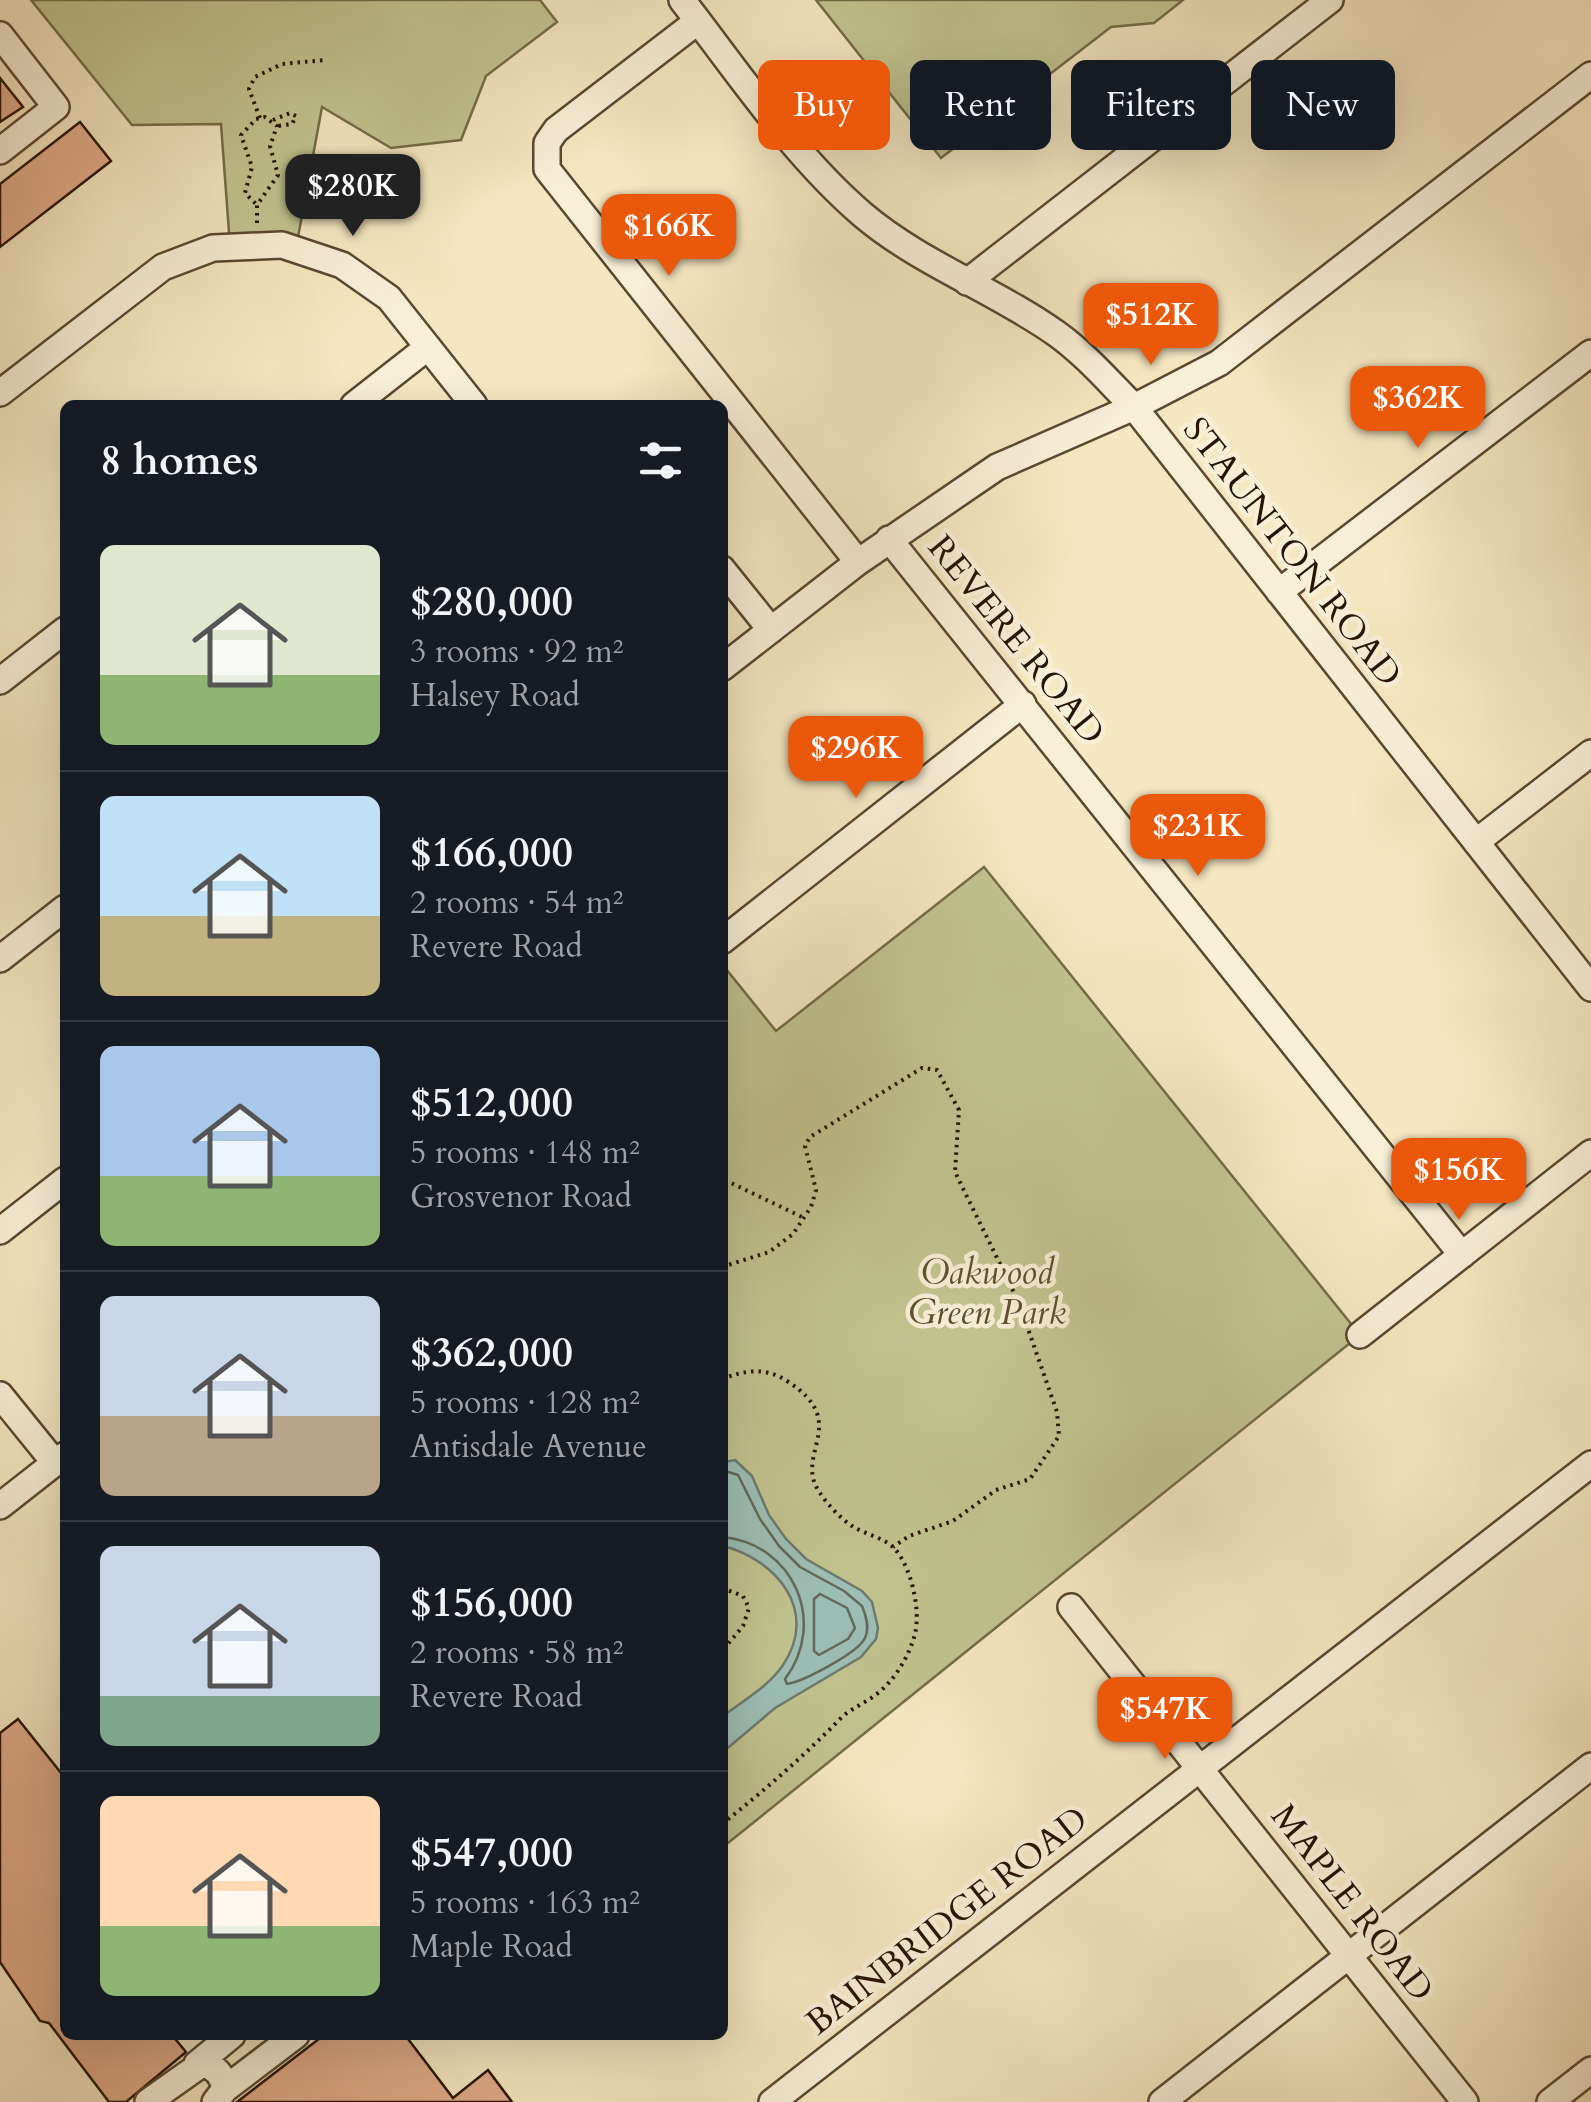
<!DOCTYPE html>
<meta charset="utf-8">
<style>
body{margin:0;font-family:Cardo,serif;background:#242831;color:#f1f3f6;height:100vh;display:flex;flex-direction:column;font-size:38px;white-space:nowrap}
*{box-sizing:border-box;margin:0}
p{font-size:32px;color:#9ea1a6}
.icon{flex:none;width:55px;height:55px;fill:none;stroke:currentColor;stroke-width:2;stroke-linecap:round;stroke-linejoin:round}
.map{position:relative;flex:1;overflow:hidden}
.drawer{position:absolute;left:60px;top:400px;width:668px;height:1640px;display:flex;flex-direction:column;background:#171b24;border-radius:15px;box-shadow:0 10px 40px #0002}
.drawer>*{flex:none}
.top-card{position:absolute;left:758px;top:60px;width:682px;height:90px;display:flex;gap:20px}
.price{position:absolute;translate:-50% -85px;padding:0 22px;border-radius:20px;background:#ea580c;color:#fff;font-size:32px;line-height:65px;filter:drop-shadow(0 2px 5px #0008)}
.price::after{content:'';position:absolute;left:50%;top:60px;width:30px;height:22px;margin-left:-15px;background:inherit;clip-path:polygon(0 0,100% 0,50% 100%)}
.price.current{background:#222;color:#fff}
ul{padding:0;list-style:none}
li{display:flex;align-items:center;gap:30px;height:250px;padding:0 40px}
li+li{border-top:2px solid #363941}
li span{display:grid;place-items:center;flex:none;width:280px;height:200px;border-radius:15px;color:#555}
li>.icon{margin-inline-start:auto}
span .icon{width:120px;height:120px;fill:#fffc;stroke-width:1}
li b{font-size:42px}
h2{display:flex;justify-content:space-between;align-items:center;height:120px;padding:0 40px;font-size:42px}
.tag{padding:0 35px;border-radius:15px;background:#171b24;box-shadow:0 10px 40px #0002;font-size:35px;line-height:90px}
.tag.current{background:#ea580c;color:#fff}
.map>svg:first-child{display:block}
.green{fill:#c1c490;stroke:#746c48;stroke-width:2.5}
.water{fill:#9dbfb7;stroke:#6e7a6e;stroke-width:2.5}
.lines{fill:none;stroke-linecap:round;stroke-linejoin:round}
.shore{stroke:#62695c;stroke-width:2.5}
.building{fill:#dfab89;stroke:#271301;stroke-width:2.5}
.minor-casing{stroke:#5a4831;stroke-width:30}
.path{stroke:#271301;stroke-width:4;stroke-dasharray:2.5 5;stroke-linecap:butt}
.minor{stroke:#f8efd7;stroke-width:25}
.labels{text-anchor:middle;dominant-baseline:central;stroke-width:9;stroke-linejoin:round;paint-order:stroke}
.street-label{font-size:35px;fill:#271301;stroke:#f8efd7}
.park-label{font-size:35px;font-style:italic;fill:#5d5133;stroke:#f8efd7}
</style>
<div class="map">
<svg width="1591" height="2102" viewBox="0 0 1591 2102">
<rect width="100%" height="100%" fill="#f5e7c1"/>
<filter id="stains"><feTurbulence type="fractalNoise" baseFrequency=".002" numOctaves="4"/><feColorMatrix values="0 0 0 0 .2 0 0 0 0 .09 0 0 0 0 .02 0 0 0 .5 -.17"/></filter>
<radialGradient id="worn" r=".72"><stop offset=".6" stop-color="#630" stop-opacity="0"/><stop offset="1" stop-color="#630" stop-opacity=".3"/></radialGradient>
<!-- green -->
<path class="green" d="M31 0H540L557 22 486 76 461 140 391 148 322 107 296 248 230 246 221 124 132 125Z
M816 0H1183L1154 23 1111 27 941 158Z
M984 867 1360 1335 723 1847 722 964 776 1031Z"/>
<!-- water -->
<path class="water" d="M735 1460 752 1476 769 1515 786 1539 806 1559 862 1591 872 1602 878 1628 876 1639 861 1657 775 1708 723 1752V1716C743 1701 769 1686 783 1665 820 1610 775 1559 723 1546V1462Z"/>
<g class="lines">
<!-- shore -->
<path class="shore" d="M722 1470 738 1475 760 1519 779 1546 800 1567 844 1591 862 1606C866 1616 870 1628 865 1638 858 1653 802 1682 787 1684L785 1679C828 1622 793 1543 722 1537
M820 1594 847 1608 855 1628 848 1639 819 1655 814 1651V1599Z"/>
</g>
<!-- building -->
<path class="building" d="M0 78 23 107 0 122Z
M80 122 111 161 0 247V184Z
M18 1719 65 1778V2035H172L186 2052 126 2102H109L49 2023 40 2021 0 1962V1733Z
M324 2035H405L453 2098 488 2070 512 2102H237Z"/>
<g class="lines">
<defs>
<path id="minor" d="M682 0C738 72 793 155 863 215 921 264 995 290 1057 334 1086 355 1109 382 1134 407L1591 988
M698 21 556 130 547 143V169L858 562
M0 35 56 107 0 151
M967 282 1330 0
M0 393 163 267 213 248 282 245 342 265 389 298 474 405
M354 405 428 347
M889 539 1462 1255
M722 569 771 630
M1279 592 1591 353
M722 668 858 562 997 467 1134 407 1219 363 1591 75
M0 681 65 630
M1476 842 1591 753
M722 941 1023 704
M0 959 65 908
M0 1231 65 1180
M1360 1335 1591 1153
M0 1395 55 1463
M0 1506 65 1455
M1071 1607 1465 2102
M197 2064 232 2035
M225 2089 296 2035
M148 2102 203 2063C216 2067 223 2076 225 2089L215 2102
M772 2102 1591 1464
M1162 2102 1591 1766
M1550 2102 1591 2070"/>
</defs>
<!-- minor casing -->
<use href="#minor" class="minor-casing"/>
<!-- path -->
<path class="path" d="M260 118 249 89 255 77 282 64 325 60
M273 120 290 113 296 116 292 124 277 126
M257 223V205L278 175 270 146 277 126 265 117 256 119 241 135 252 167 245 193 257 205
M725 1180 802 1217
M722 1267 769 1252 793 1234 811 1207 816 1190 805 1146 810 1137 922 1068 937 1070 959 1110 955 1172 1019 1303 1057 1412 1059 1436 1030 1479 996 1490 953 1521 909 1536 893 1547
M722 1379C745 1370 766 1367 787 1381 853 1423 792 1454 820 1493 828 1505 840 1518 852 1526 864 1534 882 1537 893 1547 911 1565 921 1609 915 1634 909 1657 893 1683 874 1696 863 1704 852 1708 842 1717 804 1756 765 1790 722 1824
M722 1588 743 1596 749 1608 743 1626 722 1651"/>
<!-- minor -->
<use href="#minor" class="minor"/>
</g>
<g class="labels">
<!-- street labels -->
<g class="street-label">
<text transform="translate(1292 552) rotate(52)">STAUNTON ROAD</text>
<text transform="translate(1016 640) rotate(51)">REVERE ROAD</text>
<text transform="translate(1352 1903) rotate(52)">MAPLE ROAD</text>
<text transform="translate(947 1921) rotate(-38)">BAINBRIDGE ROAD</text>
</g>
<!-- park labels -->
<g class="park-label">
<text x="987" y="1273">Oakwood<tspan x="987" dy="40">Green Park</tspan></text>
</g>
</g>
<rect width="100%" height="100%" filter="url(#stains)"/>
<rect width="100%" height="100%" fill="url(#worn)"/>
</svg>
<b class="price current" style="left:353px;top:239px">$280K</b>
<b class="price" style="left:669px;top:279px">$166K</b>
<b class="price" style="left:1151px;top:368px">$512K</b>
<b class="price" style="left:1418px;top:451px">$362K</b>
<b class="price" style="left:856px;top:801px">$296K</b>
<b class="price" style="left:1198px;top:879px">$231K</b>
<b class="price" style="left:1459px;top:1223px">$156K</b>
<b class="price" style="left:1165px;top:1762px">$547K</b>
<div class="top-card">
<a class="tag current">Buy</a>
<a class="tag">Rent</a>
<a class="tag">Filters</a>
<a class="tag">New</a>
</div>
<section class="drawer">
<h2>8 homes<svg class="icon" aria-label="filters" viewBox="0 0 24 24"><path d="M4 7h16M4 17h16"/><circle cx="9" cy="7" r="2"/><circle cx="15" cy="17" r="2"/></svg></h2>
<ul>
<li><span style="background:linear-gradient(#dfe7d0 65%,#8fb573 0)"><svg class="icon" aria-label="home" viewBox="0 0 24 24"><path d="M3 11l9-7 9 7M6 9v11h12V9"/></svg></span><div><b>$280,000</b><p>3 rooms · 92 m²</p><p>Halsey Road</p></div></li>
<li><span style="background:linear-gradient(#bfe0f5 60%,#c2b280 0)"><svg class="icon" aria-label="home" viewBox="0 0 24 24"><path d="M3 11l9-7 9 7M6 9v11h12V9"/></svg></span><div><b>$166,000</b><p>2 rooms · 54 m²</p><p>Revere Road</p></div></li>
<li><span style="background:linear-gradient(#a9c7e8 65%,#8fb573 0)"><svg class="icon" aria-label="home" viewBox="0 0 24 24"><path d="M3 11l9-7 9 7M6 9v11h12V9"/></svg></span><div><b>$512,000</b><p>5 rooms · 148 m²</p><p>Grosvenor Road</p></div></li>
<li><span style="background:linear-gradient(#c9d6e8 60%,#b9a48a 0)"><svg class="icon" aria-label="home" viewBox="0 0 24 24"><path d="M3 11l9-7 9 7M6 9v11h12V9"/></svg></span><div><b>$362,000</b><p>5 rooms · 128 m²</p><p>Antisdale Avenue</p></div></li>
<li><span style="background:linear-gradient(#c9d6e8 75%,#7fa58c 0)"><svg class="icon" aria-label="home" viewBox="0 0 24 24"><path d="M3 11l9-7 9 7M6 9v11h12V9"/></svg></span><div><b>$156,000</b><p>2 rooms · 58 m²</p><p>Revere Road</p></div></li>
<li><span style="background:linear-gradient(#ffd9b3 65%,#8fb573 0)"><svg class="icon" aria-label="home" viewBox="0 0 24 24"><path d="M3 11l9-7 9 7M6 9v11h12V9"/></svg></span><div><b>$547,000</b><p>5 rooms · 163 m²</p><p>Maple Road</p></div></li>
</ul>
</section>
</div>
